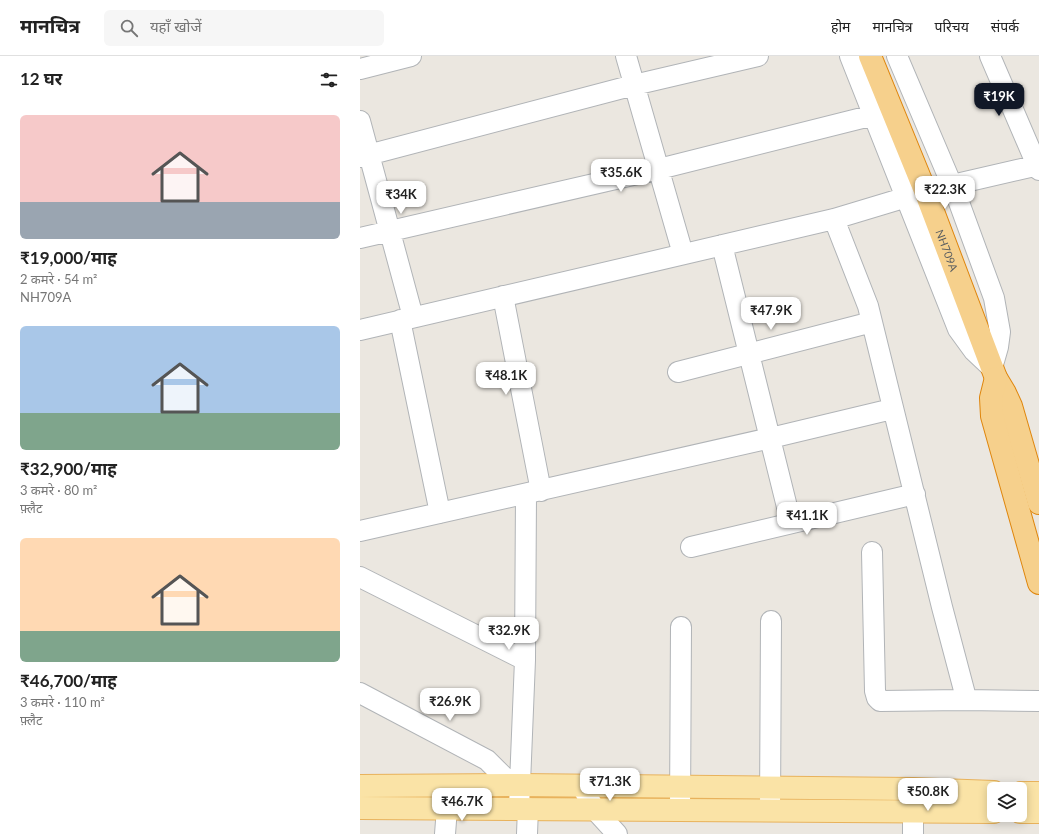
<!DOCTYPE html>
<html lang="hi">
<meta charset="utf-8">
<style>
body{margin:0;font-family:Lato,"Noto Sans Devanagari",sans-serif;background:#f6f6f6;color:#222;height:100vh;display:flex;flex-direction:column;font-size:15px;white-space:nowrap}
*{box-sizing:border-box;margin:0}
p{font-size:13px;color:#767676}
.icon{flex:none;width:22px;height:22px;fill:none;stroke:currentColor;stroke-width:2;stroke-linecap:round;stroke-linejoin:round}
.map{position:relative;flex:1;overflow:hidden}
.panel{display:flex;flex-direction:column;background:#fff;width:360px}
.panel>*{flex:none}
.controls{position:absolute;left:627px;top:726px;display:grid;gap:8px}
.controls a{display:grid;place-items:center;width:40px;height:40px;border-radius:6px;background:#fff;box-shadow:0 2px 10px #0003;font-size:20px}
.price{position:absolute;translate:-50% -34px;padding:0 9px;border-radius:8px;background:#fff;color:#222;font-size:13px;line-height:26px;filter:drop-shadow(0 1px 2px #0008)}
.price::after{content:'';position:absolute;left:50%;top:24px;width:12px;height:9px;margin-left:-6px;background:inherit;clip-path:polygon(0 0,100% 0,50% 100%)}
.price.on{background:#111827;color:#fff}
ul{padding:0;list-style:none}
li{display:grid;align-content:center;gap:8px;height:212px;padding:0 20px}
li span{display:grid;place-items:center;height:124px;border-radius:6px;color:#555}
li>.icon{margin-inline-start:auto}
span .icon{width:72px;height:72px;fill:#fffc;stroke-width:1}
li b{font-size:17px}
h2{display:flex;justify-content:space-between;align-items:center;height:48px;padding:0 20px;font-size:17px}
header{display:flex;align-items:center;gap:24px;box-sizing:border-box;height:56px;padding:0 20px;background:#fff;border-bottom:1px solid #e0e0e0}
header strong{font-size:19px}
nav{display:flex;gap:22px;margin-inline-start:auto;font-size:14px}
.search{width:280px;height:36px;background:#f6f6f6;display:flex;align-items:center;gap:10px;box-sizing:border-box;padding:0 14px;border-radius:6px;color:#767676;font-size:15px}
main{display:flex;flex:1;min-height:0}
.map>svg:first-child{display:block}
.lines{fill:none;stroke-linecap:round;stroke-linejoin:round}
.minor-casing{stroke:#b1b4b7;stroke-width:22}
.major-casing{stroke:#e8b25c;stroke-width:24}
.highway-casing{stroke:#df860d;stroke-width:24}
.minor{stroke:#fff;stroke-width:20}
.major{stroke:#fae3a6;stroke-width:22}
.highway{stroke:#f6d08c;stroke-width:22}
.labels{text-anchor:middle;dominant-baseline:central;stroke-width:4;stroke-linejoin:round;paint-order:stroke}
.street-label{font-size:11px;fill:#595d60;stroke:#fff}
</style>
<header>
<strong>मानचित्र</strong>
<div class="search"><svg class="icon" aria-label="search" viewBox="0 0 24 24"><circle cx="10" cy="10" r="6"/><path d="M15 15l6 6"/></svg>यहाँ खोजें</div>
<nav><a>होम</a><a>मानचित्र</a><a>परिचय</a><a>संपर्क</a></nav>
</header>
<main>
<section class="panel">
<h2>12 घर<svg class="icon" aria-label="filters" viewBox="0 0 24 24"><path d="M4 7h16M4 17h16"/><circle cx="9" cy="7" r="2"/><circle cx="15" cy="17" r="2"/></svg></h2>
<ul>
<li><span style="background:linear-gradient(#f6c9c9 70%,#9aa5b1 0)"><svg class="icon" aria-label="home" viewBox="0 0 24 24"><path d="M3 11l9-7 9 7M6 9v11h12V9"/></svg></span><div><b>₹19,000/माह</b><p>2 कमरे · 54 m²</p><p>NH709A</p></div></li>
<li><span style="background:linear-gradient(#a9c7e8 70%,#7fa58c 0)"><svg class="icon" aria-label="home" viewBox="0 0 24 24"><path d="M3 11l9-7 9 7M6 9v11h12V9"/></svg></span><div><b>₹32,900/माह</b><p>3 कमरे · 80 m²</p><p>फ़्लैट</p></div></li>
<li><span style="background:linear-gradient(#ffd9b3 75%,#7fa58c 0)"><svg class="icon" aria-label="home" viewBox="0 0 24 24"><path d="M3 11l9-7 9 7M6 9v11h12V9"/></svg></span><div><b>₹46,700/माह</b><p>3 कमरे · 110 m²</p><p>फ़्लैट</p></div></li>
</ul>
</section>
<div class="map">
<svg width="679" height="778" viewBox="0 0 679 778">
<rect width="100%" height="100%" fill="#ebe7e0"/>
<g class="lines">
<defs>
<path id="minor" d="M266 0 323 198
M490 0 598 273 614 295 632 312 638 291 640 276 634 242 597 141 537 0
M630 0 679 114
M0 13 51 0
M0 65 53 261
M0 101 274 29 398 0
M592 129 679 109
M474 163 508 250 582 551 605 638 604 644 520 645 517 642 515 635 512 496
M0 182 299 113 514 59
M362 189 431 467
M143 240 181 435
M40 264 80 457
M0 274 474 163 547 141
M318 316 512 266
M0 475 419 380 532 353
M331 491 555 438
M0 521 165 604
M0 637 127 704 152 729
M604 644 679 645
M222 731 236 755 257 778
M159 752 165 604 166 438
M320 754 321 571
M410 754 411 565
M85 778 87 752
M167 778 168 752
M553 778V733"/>
<path id="major" d="M0 730 160 729 553 733 634 736
M660 737H679
M0 752 634 756
M660 756H679"/>
<g id="highway">
<path id="s1" d="M510 0 566 137 636 322 645 337 651 350 679 447"/>
<path d="M636 322 631 342 632 360 679 527"/>
</g>
</defs>
<!-- minor casing -->
<use href="#minor" class="minor-casing"/>
<!-- major casing -->
<use href="#major" class="major-casing"/>
<!-- highway casing -->
<use href="#highway" class="highway-casing"/>
<!-- minor -->
<use href="#minor" class="minor"/>
<!-- major -->
<use href="#major" class="major"/>
<!-- highway -->
<use href="#highway" class="highway"/>
</g>
<g class="labels">
<!-- street labels -->
<g class="street-label">
<text stroke="none"><textPath href="#s1" startOffset="209">NH709A</textPath></text>
</g>
</g>
</svg>
<div class="controls">
<a><svg class="icon" aria-label="layers" viewBox="0 0 24 24"><path d="M12 4l9 5-9 5-9-5zM3 14l9 5 9-5"/></svg></a>
</div>
<b class="price on" style="left:639px;top:61px">₹19K</b>
<b class="price" style="left:261px;top:137px">₹35.6K</b>
<b class="price" style="left:585px;top:154px">₹22.3K</b>
<b class="price" style="left:41px;top:159px">₹34K</b>
<b class="price" style="left:411px;top:275px">₹47.9K</b>
<b class="price" style="left:146px;top:340px">₹48.1K</b>
<b class="price" style="left:447px;top:480px">₹41.1K</b>
<b class="price" style="left:149px;top:595px">₹32.9K</b>
<b class="price" style="left:90px;top:666px">₹26.9K</b>
<b class="price" style="left:250px;top:746px">₹71.3K</b>
<b class="price" style="left:568px;top:756px">₹50.8K</b>
<b class="price" style="left:102px;top:766px">₹46.7K</b>
</div>
</main>
